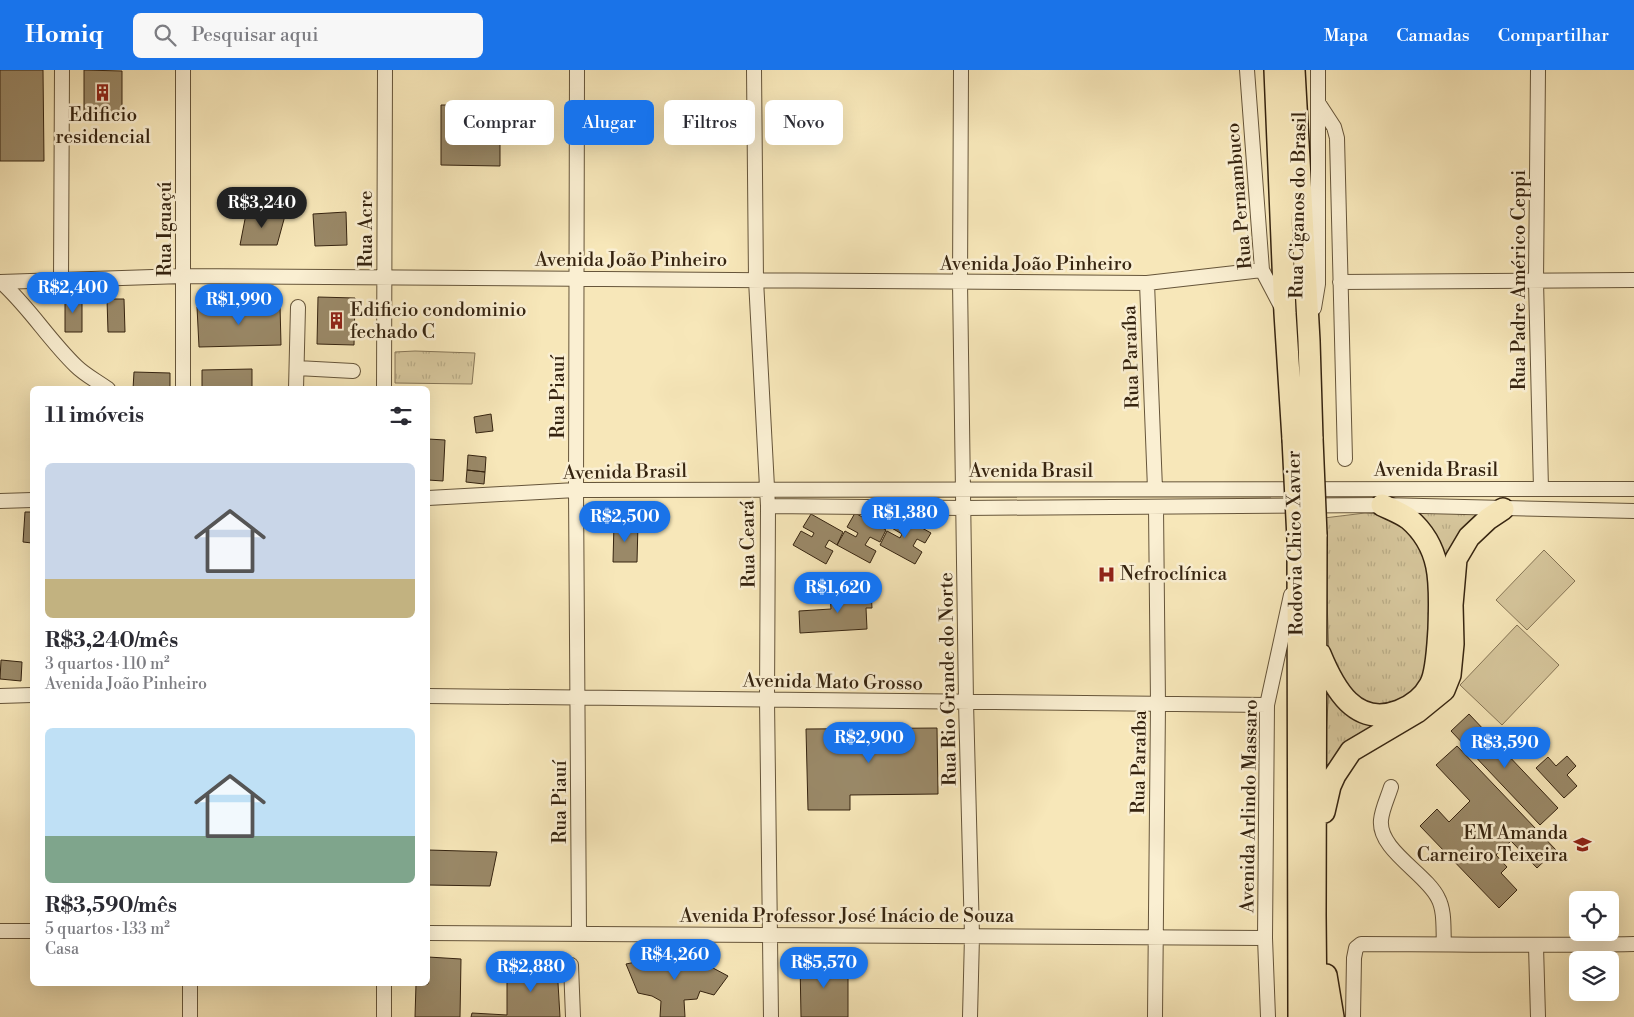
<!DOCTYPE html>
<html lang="pt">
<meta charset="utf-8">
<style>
body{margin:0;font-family:"Libre Bodoni",serif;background:#f7f7f7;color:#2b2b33;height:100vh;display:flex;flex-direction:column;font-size:19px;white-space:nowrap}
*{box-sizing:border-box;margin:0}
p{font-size:16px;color:#7c7c81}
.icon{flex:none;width:28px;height:28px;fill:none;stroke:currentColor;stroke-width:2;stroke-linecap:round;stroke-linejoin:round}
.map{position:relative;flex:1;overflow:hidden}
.sheet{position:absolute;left:30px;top:316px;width:400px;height:600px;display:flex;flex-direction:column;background:#fff;border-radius:8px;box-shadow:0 5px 20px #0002}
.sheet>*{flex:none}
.banner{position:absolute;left:445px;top:30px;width:475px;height:45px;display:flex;gap:10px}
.fabs{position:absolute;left:1569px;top:821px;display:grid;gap:10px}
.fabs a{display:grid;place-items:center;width:50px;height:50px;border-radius:8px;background:#fff;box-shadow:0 5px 20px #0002;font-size:25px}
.price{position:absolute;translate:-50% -42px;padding:0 11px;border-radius:18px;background:#1a73e8;color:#fff;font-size:16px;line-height:32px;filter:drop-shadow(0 1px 2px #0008)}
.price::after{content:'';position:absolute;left:50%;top:30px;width:15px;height:11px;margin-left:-8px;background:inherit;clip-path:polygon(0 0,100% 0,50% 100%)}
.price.selected{background:#222;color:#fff}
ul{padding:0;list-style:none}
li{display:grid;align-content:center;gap:10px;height:265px;padding:0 15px}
li span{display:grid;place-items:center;height:155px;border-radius:8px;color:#555}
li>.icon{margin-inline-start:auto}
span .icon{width:90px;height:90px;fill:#fffc;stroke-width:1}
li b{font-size:21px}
h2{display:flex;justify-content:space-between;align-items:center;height:60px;padding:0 15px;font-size:21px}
.tag{padding:0 18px;border-radius:8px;background:#fff;box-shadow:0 5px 20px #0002;font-size:18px;line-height:45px}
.tag.selected{background:#1a73e8;color:#fff}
header{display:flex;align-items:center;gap:30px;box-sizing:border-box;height:70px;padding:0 25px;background:#1a73e8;color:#fff}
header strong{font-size:24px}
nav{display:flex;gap:28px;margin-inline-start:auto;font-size:18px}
.search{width:350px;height:45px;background:#f7f7f7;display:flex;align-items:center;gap:12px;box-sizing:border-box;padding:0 18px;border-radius:8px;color:#7c7c81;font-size:19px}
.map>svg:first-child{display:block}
.grass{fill:url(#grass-tufts);stroke:#867556}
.pitch{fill:#d6c69c;stroke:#867556}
.building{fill:#9a8968;stroke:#362410}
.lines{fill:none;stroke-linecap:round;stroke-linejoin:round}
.minor-casing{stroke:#66553a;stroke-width:16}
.highway-casing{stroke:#362410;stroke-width:24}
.minor{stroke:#faefd2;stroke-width:14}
.highway{stroke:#f7e7b9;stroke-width:21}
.highway-bridge-casing{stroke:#362410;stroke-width:24;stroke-linecap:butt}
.highway-bridge{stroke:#f7e7b9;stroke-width:21}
.labels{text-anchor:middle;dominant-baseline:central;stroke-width:5;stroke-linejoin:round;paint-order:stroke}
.poi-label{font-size:19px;fill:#362410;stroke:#faefd2;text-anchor:start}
.street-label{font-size:19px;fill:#362410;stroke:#faefd2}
</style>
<header>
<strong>Homiq</strong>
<div class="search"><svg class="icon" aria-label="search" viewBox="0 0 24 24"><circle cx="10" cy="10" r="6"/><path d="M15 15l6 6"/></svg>Pesquisar aqui</div>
<nav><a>Mapa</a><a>Camadas</a><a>Compartilhar</a></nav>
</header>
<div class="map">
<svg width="1634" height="947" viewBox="0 0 1634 947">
<defs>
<pattern id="grass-tufts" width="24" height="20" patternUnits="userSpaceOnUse" patternTransform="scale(1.25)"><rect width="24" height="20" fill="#d6c69c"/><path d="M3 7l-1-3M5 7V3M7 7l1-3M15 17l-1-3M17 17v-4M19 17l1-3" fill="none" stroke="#b8aa85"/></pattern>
</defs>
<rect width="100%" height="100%" fill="#f7e7b9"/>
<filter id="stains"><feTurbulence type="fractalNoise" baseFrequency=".004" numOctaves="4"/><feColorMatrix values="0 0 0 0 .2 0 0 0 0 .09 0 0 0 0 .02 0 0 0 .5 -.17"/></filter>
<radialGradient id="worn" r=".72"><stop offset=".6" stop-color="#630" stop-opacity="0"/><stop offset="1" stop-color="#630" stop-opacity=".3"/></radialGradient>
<!-- grass -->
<path class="grass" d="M415 281 475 283 472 314 395 313V282Z
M1409 442 1488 443C1441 476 1449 512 1450 563 1450 576 1450 591 1445 604 1434 638 1387 655 1359 670 1346 677 1335 688 1324 698L1329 617C1339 632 1354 648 1372 652 1397 658 1435 622 1441 600 1449 568 1446 534 1446 501 1440 479 1426 457 1409 442Z
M1365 443 1378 444 1399 449 1430 490 1429 595 1416 623 1391 637 1370 634 1348 622 1329 585 1324 448Z"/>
<!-- pitch -->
<path class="pitch" d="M1544 480 1575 511 1527 560 1496 530Z
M1517 555 1559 595 1502 655 1460 615Z"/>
<!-- building -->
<path class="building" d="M0 0H43L44 91H0Z
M84 0 122 1V43H84Z
M441 35H500V96L441 95Z
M286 142 277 175H240L246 144Z
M346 142 347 175 315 176 313 144Z
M65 226 82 227V262H65Z
M318 227 355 228 354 275 317 274Z
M107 229H124L125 262H108Z
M280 235 281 275 199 277 197 237Z
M252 299V319H202V300Z
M134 302 170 303V319H133Z
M491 344 493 361 476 363 474 347Z
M428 369 445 370 443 411 428 410Z
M468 385 486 387 485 402 467 400Z
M467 400 485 402 484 414 466 412Z
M25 442H32V473L23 472Z
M855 443 886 460 880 472 870 467 865 475 876 481 870 493 837 475 845 461 856 467 858 463 847 457Z
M811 444 843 462 837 475 829 470 825 477 833 481 826 494 793 475 801 461 812 467 814 463 803 457Z
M897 444 931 463 925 473 917 469 913 476 922 482 915 494 880 475 887 461 900 468 902 464 890 457Z
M614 453 638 454 637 492H613Z
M871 522 872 538H866L867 559 800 563 799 541 831 539 830 525Z
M1 590 22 592 21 611 0 609Z
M1469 644 1558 738 1540 755 1451 661Z
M937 658 938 724 850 725V740H808L806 659Z
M1457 676 1556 780 1537 798 1511 771 1496 785 1507 797 1501 803 1517 820 1499 838 1420 756 1437 739 1449 752 1470 731 1436 695Z
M1567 686 1576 696 1567 705 1577 716 1564 728 1536 698 1548 687 1556 696Z
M428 780 497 782 490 816 428 815Z
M675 884 698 890 728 906 714 925 700 921 697 929 684 930 685 947H660L661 931 652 926 638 923 626 894Z
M428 887 461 889 460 947H415L416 914H428Z
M848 890V947H801L800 891Z
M557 896 560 947H471L472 943 507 945V898Z"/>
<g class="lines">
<defs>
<path id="minor" d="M183 0V319
M577 0 576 420 579 863
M754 0 756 210 768 436 767 630 771 947
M961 0 960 212 966 632 972 866 970 947
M1247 0 1262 200 1282 238
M1538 0 1536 211 1541 419
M1319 34 1334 57 1337 68 1345 389
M61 210 62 0
M0 212 183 206 1147 213 1262 200
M1 212C29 237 49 270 76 296 85 305 97 311 108 319
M1340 212 1634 210
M1147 213 1155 419
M1314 238 1318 214V0
M297 298 353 301
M296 319 298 237
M384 319 385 0
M428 428 576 420 1634 419
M0 431 32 430
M768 436 964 438 1382 435 1634 441
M0 626 32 625
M428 626 1267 635
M1391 717C1388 727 1382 739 1381 750 1378 780 1426 803 1438 828 1445 841 1443 859 1444 874
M0 861H32
M428 863 1265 868
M1536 876 1538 947
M571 895 573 947
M190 914V947
M384 947V914
M1155 947 1158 634 1156 438
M1268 947 1265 868 1267 635 1291 525
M1353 947 1354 888 1356 878 1361 874C1452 874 1543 876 1634 874"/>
<path id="highway" d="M1275 0 1285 243 1293 369
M1294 0 1309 271 1312 369
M1298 469 1299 947
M1320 584C1334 618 1355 658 1399 641 1412 636 1423 628 1430 615 1437 603 1438 573 1439 559 1440 518 1444 479 1409 449 1401 443 1390 439 1382 435
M1324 742 1330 716 1335 705 1351 681 1417 642 1444 620 1450 605 1453 574 1452 535 1456 489 1469 467 1488 449 1503 439
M1326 905 1333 947
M1316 947 1315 845 1316 465"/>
</defs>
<!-- minor casing -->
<use href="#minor" class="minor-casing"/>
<!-- highway casing -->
<use href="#highway" class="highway-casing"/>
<!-- minor -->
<use href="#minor" class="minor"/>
<!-- highway -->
<use href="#highway" class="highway"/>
<defs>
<path id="highway-bridge" d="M1293 369 1298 469
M1312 369 1316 465"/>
</defs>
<!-- highway-bridge casing -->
<use href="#highway-bridge" class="highway-bridge-casing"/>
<!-- highway-bridge -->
<use href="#highway-bridge" class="highway-bridge"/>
</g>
<!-- icons -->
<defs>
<symbol id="building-bare" viewBox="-9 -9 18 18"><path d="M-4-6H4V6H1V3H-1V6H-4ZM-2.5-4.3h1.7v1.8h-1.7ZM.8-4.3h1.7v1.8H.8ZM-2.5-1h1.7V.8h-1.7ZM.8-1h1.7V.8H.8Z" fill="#8f2418" stroke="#faefd2" stroke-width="2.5" paint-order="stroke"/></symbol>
<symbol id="hospital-bare" viewBox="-9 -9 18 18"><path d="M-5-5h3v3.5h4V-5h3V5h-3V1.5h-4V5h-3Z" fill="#8f2418" stroke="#faefd2" stroke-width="2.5" paint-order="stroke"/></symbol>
<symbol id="school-bare" viewBox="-9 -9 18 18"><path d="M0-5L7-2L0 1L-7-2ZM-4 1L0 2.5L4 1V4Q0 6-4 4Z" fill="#8f2418" stroke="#faefd2" stroke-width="2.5" paint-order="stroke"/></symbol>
</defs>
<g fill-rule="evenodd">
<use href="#building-bare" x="90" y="10" width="25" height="25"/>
<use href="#building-bare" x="324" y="238" width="25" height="25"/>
<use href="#hospital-bare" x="1094" y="492" width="25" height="25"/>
<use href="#school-bare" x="1570" y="762" width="25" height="25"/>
</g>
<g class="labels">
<!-- poi labels -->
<g class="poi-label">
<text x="103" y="45" text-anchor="middle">Edificio<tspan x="103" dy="22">residencial</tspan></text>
<text x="350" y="240">Edificio condominio<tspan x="350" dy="22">fechado C</tspan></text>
<text x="1120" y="504">Nefroclínica</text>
<text x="1568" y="763" text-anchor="end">EM Amanda<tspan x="1568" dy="22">Carneiro Teixeira</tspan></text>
</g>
<!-- street labels -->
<g class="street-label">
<text transform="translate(1239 126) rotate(-95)">Rua Pernambuco</text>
<text transform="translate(1298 135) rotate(-89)">Rua Ciganos do Brasil</text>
<text transform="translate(165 159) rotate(-90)">Rua Iguaçú</text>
<text transform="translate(366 159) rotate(-90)">Rua Acre</text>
<text x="631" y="190">Avenida João Pinheiro</text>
<text x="1036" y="194">Avenida João Pinheiro</text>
<text transform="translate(1519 210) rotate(-90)">Rua Padre Américo Ceppi</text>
<text transform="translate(1131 287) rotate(-92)">Rua Paraíba</text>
<text transform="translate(558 327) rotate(-90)">Rua Piauí</text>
<text x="1436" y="400">Avenida Brasil</text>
<text x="1031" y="401">Avenida Brasil</text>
<text transform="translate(625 402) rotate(-1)">Avenida Brasil</text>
<text transform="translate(1295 473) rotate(-91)">Rodovia Chico Xavier</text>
<text transform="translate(748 474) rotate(-91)">Rua Ceará</text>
<text transform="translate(948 609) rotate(-91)">Rua Rio Grande do Norte</text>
<text transform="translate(833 612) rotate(1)">Avenida Mato Grosso</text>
<text transform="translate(1139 692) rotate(-89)">Rua Paraíba</text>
<text transform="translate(560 732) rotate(-90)">Rua Piauí</text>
<text transform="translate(1249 736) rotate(-89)">Avenida Arlindo Massaro</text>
<text x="847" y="846">Avenida Professor José Inácio de Souza</text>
</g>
</g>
<rect width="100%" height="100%" filter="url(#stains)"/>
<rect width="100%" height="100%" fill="url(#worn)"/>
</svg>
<div class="fabs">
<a><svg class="icon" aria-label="locate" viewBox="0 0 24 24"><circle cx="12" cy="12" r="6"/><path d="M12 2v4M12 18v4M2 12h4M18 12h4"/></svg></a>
<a><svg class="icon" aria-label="layers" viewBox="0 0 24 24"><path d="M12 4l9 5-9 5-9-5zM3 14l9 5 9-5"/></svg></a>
</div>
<b class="price selected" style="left:262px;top:159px">R$3,240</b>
<b class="price" style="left:73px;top:244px">R$2,400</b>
<b class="price" style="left:239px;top:256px">R$1,990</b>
<b class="price" style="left:905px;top:469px">R$1,380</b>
<b class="price" style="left:625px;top:473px">R$2,500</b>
<b class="price" style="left:838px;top:544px">R$1,620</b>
<b class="price" style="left:869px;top:694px">R$2,900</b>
<b class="price" style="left:1505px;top:699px">R$3,590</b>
<b class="price" style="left:675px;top:911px">R$4,260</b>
<b class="price" style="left:824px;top:919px">R$5,570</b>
<b class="price" style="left:531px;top:923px">R$2,880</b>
<div class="banner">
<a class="tag">Comprar</a>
<a class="tag selected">Alugar</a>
<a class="tag">Filtros</a>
<a class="tag">Novo</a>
</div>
<section class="sheet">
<h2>11 imóveis<svg class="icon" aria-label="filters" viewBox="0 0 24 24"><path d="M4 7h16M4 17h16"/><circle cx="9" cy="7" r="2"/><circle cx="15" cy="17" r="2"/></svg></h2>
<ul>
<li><span style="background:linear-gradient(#c9d6e8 75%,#c2b280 0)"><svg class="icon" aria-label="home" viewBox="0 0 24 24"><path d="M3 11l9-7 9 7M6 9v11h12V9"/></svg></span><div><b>R$3,240/mês</b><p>3 quartos · 110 m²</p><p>Avenida João Pinheiro</p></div></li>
<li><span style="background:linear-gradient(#bfe0f5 70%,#7fa58c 0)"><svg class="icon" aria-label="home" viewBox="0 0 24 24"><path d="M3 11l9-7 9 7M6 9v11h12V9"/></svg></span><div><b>R$3,590/mês</b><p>5 quartos · 133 m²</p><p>Casa</p></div></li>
</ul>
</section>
</div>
